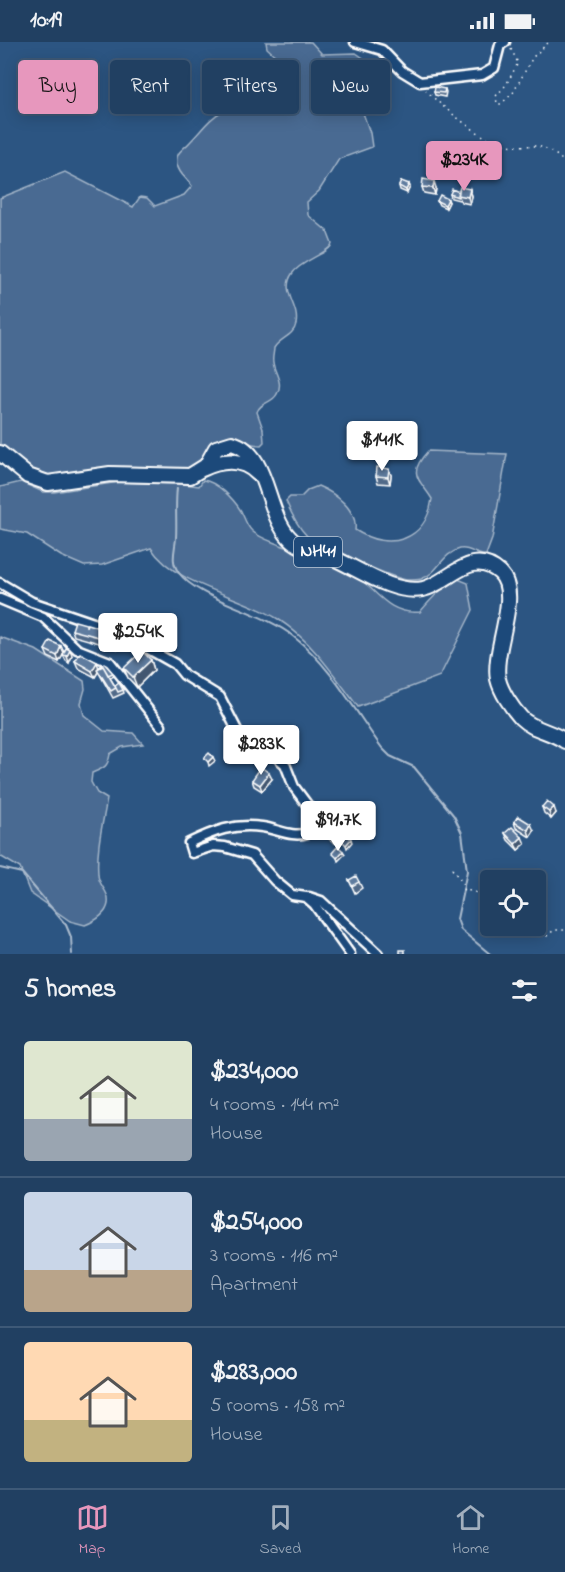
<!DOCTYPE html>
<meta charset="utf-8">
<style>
body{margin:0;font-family:"Indie Flower",sans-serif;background:#2d4b6b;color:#f1f3f6;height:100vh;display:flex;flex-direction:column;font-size:22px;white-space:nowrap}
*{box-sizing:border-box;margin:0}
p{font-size:20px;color:#a2afbe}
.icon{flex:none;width:33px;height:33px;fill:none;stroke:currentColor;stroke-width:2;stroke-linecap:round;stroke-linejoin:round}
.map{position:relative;height:912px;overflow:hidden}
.details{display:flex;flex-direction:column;background:#214062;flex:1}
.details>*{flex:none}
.hud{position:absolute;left:18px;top:18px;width:530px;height:54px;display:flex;gap:12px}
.controls{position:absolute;left:480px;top:828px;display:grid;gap:12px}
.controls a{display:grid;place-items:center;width:66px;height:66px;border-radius:6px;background:#214062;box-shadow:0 3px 15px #0003,0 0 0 2px #3e5977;font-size:30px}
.price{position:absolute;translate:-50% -51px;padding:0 14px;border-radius:6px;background:#fff;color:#222;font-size:20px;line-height:39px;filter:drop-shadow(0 2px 3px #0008)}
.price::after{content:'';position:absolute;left:50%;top:36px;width:18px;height:14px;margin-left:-9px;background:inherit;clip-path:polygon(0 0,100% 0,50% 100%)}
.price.selected{background:#e797bd;color:#111}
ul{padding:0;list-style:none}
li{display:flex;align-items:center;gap:18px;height:150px;padding:0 24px}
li+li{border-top:2px solid #3e5977}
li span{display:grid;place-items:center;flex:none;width:168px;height:120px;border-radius:6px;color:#555}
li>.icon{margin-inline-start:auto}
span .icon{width:72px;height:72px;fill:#fffc;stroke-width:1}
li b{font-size:26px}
h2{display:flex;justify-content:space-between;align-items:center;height:72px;padding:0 24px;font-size:26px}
.pill{padding:0 21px;border-radius:6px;background:#214062;box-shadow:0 3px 15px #0003,0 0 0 2px #3e5977;font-size:21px;line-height:54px}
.pill.selected{background:#e797bd;color:#111}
.status{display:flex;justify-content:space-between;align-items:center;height:42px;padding:0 30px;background:#214062;direction:ltr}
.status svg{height:16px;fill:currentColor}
.tabs{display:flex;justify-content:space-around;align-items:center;height:84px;border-top:2px solid #3e5977;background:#214062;font-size:16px;color:#a2afbe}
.tabs a{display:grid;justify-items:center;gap:3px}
.tabs .selected{color:#e797bd}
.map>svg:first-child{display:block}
.green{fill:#486b92;stroke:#a4b5c8;stroke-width:1.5}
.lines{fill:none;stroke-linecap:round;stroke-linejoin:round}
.stream{stroke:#acbcce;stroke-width:2}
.minor-casing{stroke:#fff;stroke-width:13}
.trunk-casing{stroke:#fff;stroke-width:18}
.path{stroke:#fff;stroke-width:1.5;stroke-dasharray:1.5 4.5;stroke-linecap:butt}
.minor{stroke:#1f4a7a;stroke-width:8}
.trunk{stroke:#1f4a7a;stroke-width:14}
.wall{fill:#516b89;stroke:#fff;stroke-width:1.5}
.shaded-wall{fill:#42576f;stroke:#fff;stroke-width:1.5}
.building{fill:#5e7c9f;stroke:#fff;stroke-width:1.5}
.labels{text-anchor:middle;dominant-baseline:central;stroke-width:4.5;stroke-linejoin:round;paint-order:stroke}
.shield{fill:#1f4a7a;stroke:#bcc9d7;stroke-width:1.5}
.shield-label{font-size:18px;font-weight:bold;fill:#fff}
</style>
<div class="status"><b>10:19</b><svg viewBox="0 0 49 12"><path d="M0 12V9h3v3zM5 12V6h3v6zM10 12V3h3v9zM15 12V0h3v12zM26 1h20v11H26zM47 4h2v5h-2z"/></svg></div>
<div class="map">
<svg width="565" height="912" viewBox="0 0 565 912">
<rect width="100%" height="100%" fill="#2c5582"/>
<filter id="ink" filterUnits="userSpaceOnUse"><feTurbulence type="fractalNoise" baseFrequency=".0167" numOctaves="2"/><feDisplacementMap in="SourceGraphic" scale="12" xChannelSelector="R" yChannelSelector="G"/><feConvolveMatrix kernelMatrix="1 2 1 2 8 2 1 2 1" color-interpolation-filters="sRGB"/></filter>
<g filter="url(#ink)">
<!-- green -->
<path class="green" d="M266 0H311L322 12 356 11 379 27 380 51 362 68 370 91 372 105 339 117 319 149 307 160 308 173 327 189 332 202C330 211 301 218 292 232 280 250 300 264 296 282 294 294 280 296 274 306 274 310 272 316 273 320 274 331 284 340 277 352 273 361 260 360 257 370L263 387 264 400 261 403C249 403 236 395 224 396 211 397 211 413 203 420 199 424 191 427 186 429L50 434 32 428 0 405V156L65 130 133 165 140 155 147 156 155 164 184 153 192 144C187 136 179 133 177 122 175 110 184 107 190 100 203 87 207 78 224 68 239 59 266 56 277 41L282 20 267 6Z
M428 409 507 412 492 497 486 513C476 514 470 505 460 507 442 511 438 532 421 537 417 538 411 538 407 538 395 537 314 502 307 494 297 484 291 471 286 459L290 455H301L308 448 318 444C335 451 358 468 355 488 389 510 426 499 432 457 420 437 406 433 428 409Z
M203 438C217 440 233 456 241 469 244 475 247 485 252 489 266 502 323 515 343 525 372 538 383 574 420 570 432 556 442 545 458 537L468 541 473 568 440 634 358 665C335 634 312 599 278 577 240 553 176 544 151 506L102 523 84 524 61 514 27 492 0 487V445L21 440 43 450H54L119 440 183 442 199 444Z
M0 595 36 608 84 639 85 647 81 661 84 673 104 689 133 691 143 702 122 705 110 712C108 725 104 726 92 731L91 740 97 751 107 757C103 781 96 806 98 832 98 844 110 849 108 862 106 873 95 879 85 883L70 879 30 851 20 826 0 814Z"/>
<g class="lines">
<!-- stream -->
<path class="stream" d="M177 446C175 463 177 479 176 496 175 509 170 519 179 531 199 558 263 569 294 595 330 623 355 669 382 706L390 714 414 725 454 774 462 791 467 829 457 877 461 888 490 912
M0 826 22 831 66 883 71 895 72 912"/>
<defs>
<path id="minor" d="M355 0 382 8 402 29 420 40 482 33 494 26 500 3 505 0
M0 541 32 560 117 589 175 622 184 633 220 655 240 694 264 704 285 722 294 745 318 777 308 791C291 796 278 787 262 785 234 781 214 789 189 801L192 811 213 804 225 805 252 813 275 839 292 853 306 855 314 862 350 912
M0 557 43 575 77 607 110 620 161 684
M309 855 321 859 378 912"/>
<path id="trunk" d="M0 411 28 434 48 441 110 432 190 434 206 424 216 406 232 401C269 411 265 469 289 495 298 506 316 509 329 514 356 525 393 553 423 547 448 542 471 504 500 531 522 552 492 608 498 637 501 650 512 666 521 676 533 688 551 689 565 699
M202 427C221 418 242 415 258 432"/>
</defs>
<!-- minor casing -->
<use href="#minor" class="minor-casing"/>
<!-- trunk casing -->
<use href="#trunk" class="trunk-casing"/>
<!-- path -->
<path class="path" d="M511 7 518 21 506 43 496 54 497 62H501L513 51 533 15 549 0
M426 48C438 62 483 98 501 102 532 108 539 95 565 121
M452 827 462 840V847L490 854
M536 881 542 883 547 894 554 888H565"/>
<!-- minor -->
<use href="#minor" class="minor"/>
<!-- trunk -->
<use href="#trunk" class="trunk"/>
</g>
<!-- wall -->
<path class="wall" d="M445 47 446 50 445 55 435 53 434 50Z
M409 142 410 145 407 151 400 148 399 144Z
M422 145 436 146 435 153 424 151Z
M470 147 472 154 470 162 461 160 460 157 459 158 451 156 450 152Z
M437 159 449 160 446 166 439 163Z
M391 433 390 442 378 441 376 434Z
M87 584 117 591 119 597 117 606 74 594 72 588Z
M61 604 64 611 59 620 48 615 45 608Z
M70 608 72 614 69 621 66 619 63 613Z
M151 618 154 628 137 645 128 636 124 626Z
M75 619 113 631 114 634 110 636 115 644 123 648 124 651 113 656 99 631 98 630 95 635 78 626Z
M272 737 262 749 254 744 252 738Z
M542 765 556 771 551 777 544 771Z
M514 780 534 789 530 795 516 786Z
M333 784 332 790 341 794 335 801 329 797 328 793 330 791 325 790 324 787Z
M505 791 525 802 518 808 508 798Z
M349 838 359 840 362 846 355 851Z"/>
<!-- shaded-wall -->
<path class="shaded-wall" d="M434 139 436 146 435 153 433 146Z
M409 142 410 145 407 151 406 148Z
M470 147 472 154 470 162 468 155Z
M448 157 449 160 446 166 445 163Z
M389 427 391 433 390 442 388 435Z
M117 591 119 597 117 606 114 599Z
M61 604 64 611 59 620 57 614Z
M70 608 72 614 69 621 67 614Z
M151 618 154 628 137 645 133 635Z
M97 620 99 627 97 628 98 630 95 635 92 629Z
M213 715 215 719 209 724 208 720Z
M269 731 272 737 262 749 260 743Z
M554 765 556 771 551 777 549 770Z
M531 782 534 789 530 795 528 788Z
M340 790 341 794 335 801 334 797Z
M522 795 525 802 518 808 515 802Z
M351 797 352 800 347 806 346 803Z
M343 809 345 812 338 819 337 816Z"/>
<!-- building -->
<path class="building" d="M435 45 445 47 444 51 434 50Z
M423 137 434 139 433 146 422 145Z
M401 139 409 142 406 148 399 144Z
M460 145 470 147 468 155 458 153Z
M452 147 459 150 458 155 450 152Z
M440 153 448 157 445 163 437 159Z
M377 425 389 427 388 435 376 434Z
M75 579 86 582V585L87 582 117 591 114 599 72 588Z
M50 599 61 604 57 614 45 608Z
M66 606 70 608 67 614 63 613Z
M142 609 151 618 133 635 124 626Z
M80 611 97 620 92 629 75 619Z
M104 621 113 631 108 633 103 624 97 627Z
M103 624 116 646 111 649 97 627Z
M119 641 123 648 118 650 115 644Z
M209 711 213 715 208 720 204 716Z
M261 725 269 731 260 743 252 738Z
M547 759 554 765 549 770 542 765Z
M518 774 531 782 528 788 514 780Z
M326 779 332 781 330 788 324 787Z
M512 785 522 795 515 802 505 791Z
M335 787 340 790 334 797 328 793Z
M347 793 351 797 346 803 342 799Z
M338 804 343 809 337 816 332 811Z
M356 834 359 840 352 844 349 838Z
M400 908H405V912H400Z"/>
</g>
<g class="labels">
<!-- shield labels -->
<rect class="shield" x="294" y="495" width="48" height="30" rx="4.5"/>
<g class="shield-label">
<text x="318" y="510">NH41</text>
</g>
</g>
</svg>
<div class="controls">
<a><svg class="icon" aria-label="locate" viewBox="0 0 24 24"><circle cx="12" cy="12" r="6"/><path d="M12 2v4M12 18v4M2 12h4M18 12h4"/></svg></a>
</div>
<b class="price selected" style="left:464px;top:150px">$234K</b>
<b class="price" style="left:382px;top:430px">$141K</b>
<b class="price" style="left:138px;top:622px">$254K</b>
<b class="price" style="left:261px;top:734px">$283K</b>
<b class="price" style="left:338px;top:810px">$91.7K</b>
<div class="hud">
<a class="pill selected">Buy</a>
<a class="pill">Rent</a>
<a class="pill">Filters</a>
<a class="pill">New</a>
</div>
</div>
<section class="details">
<h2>5 homes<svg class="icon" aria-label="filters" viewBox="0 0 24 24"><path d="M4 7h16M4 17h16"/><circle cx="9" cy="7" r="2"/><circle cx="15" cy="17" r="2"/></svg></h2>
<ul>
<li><span style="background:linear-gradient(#dfe7d0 65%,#9aa5b1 0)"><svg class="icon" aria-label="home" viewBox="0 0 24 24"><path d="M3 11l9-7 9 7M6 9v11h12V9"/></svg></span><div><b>$234,000</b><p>4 rooms · 144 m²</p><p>House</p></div></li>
<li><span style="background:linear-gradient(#c9d6e8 65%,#b9a48a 0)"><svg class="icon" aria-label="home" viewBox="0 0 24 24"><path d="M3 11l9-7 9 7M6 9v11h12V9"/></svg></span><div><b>$254,000</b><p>3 rooms · 116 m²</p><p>Apartment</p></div></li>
<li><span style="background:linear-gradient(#ffd9b3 65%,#c2b280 0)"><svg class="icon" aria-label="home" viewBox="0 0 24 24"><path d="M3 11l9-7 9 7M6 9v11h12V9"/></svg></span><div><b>$283,000</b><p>5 rooms · 158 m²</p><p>House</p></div></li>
</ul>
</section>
<nav class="tabs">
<a class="selected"><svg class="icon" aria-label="map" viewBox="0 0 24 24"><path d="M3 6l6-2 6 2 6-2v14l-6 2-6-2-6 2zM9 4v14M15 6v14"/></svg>Map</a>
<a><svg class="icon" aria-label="saved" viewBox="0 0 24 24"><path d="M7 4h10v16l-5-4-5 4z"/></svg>Saved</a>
<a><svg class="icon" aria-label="home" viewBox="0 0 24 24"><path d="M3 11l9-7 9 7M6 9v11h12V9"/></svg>Home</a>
</nav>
